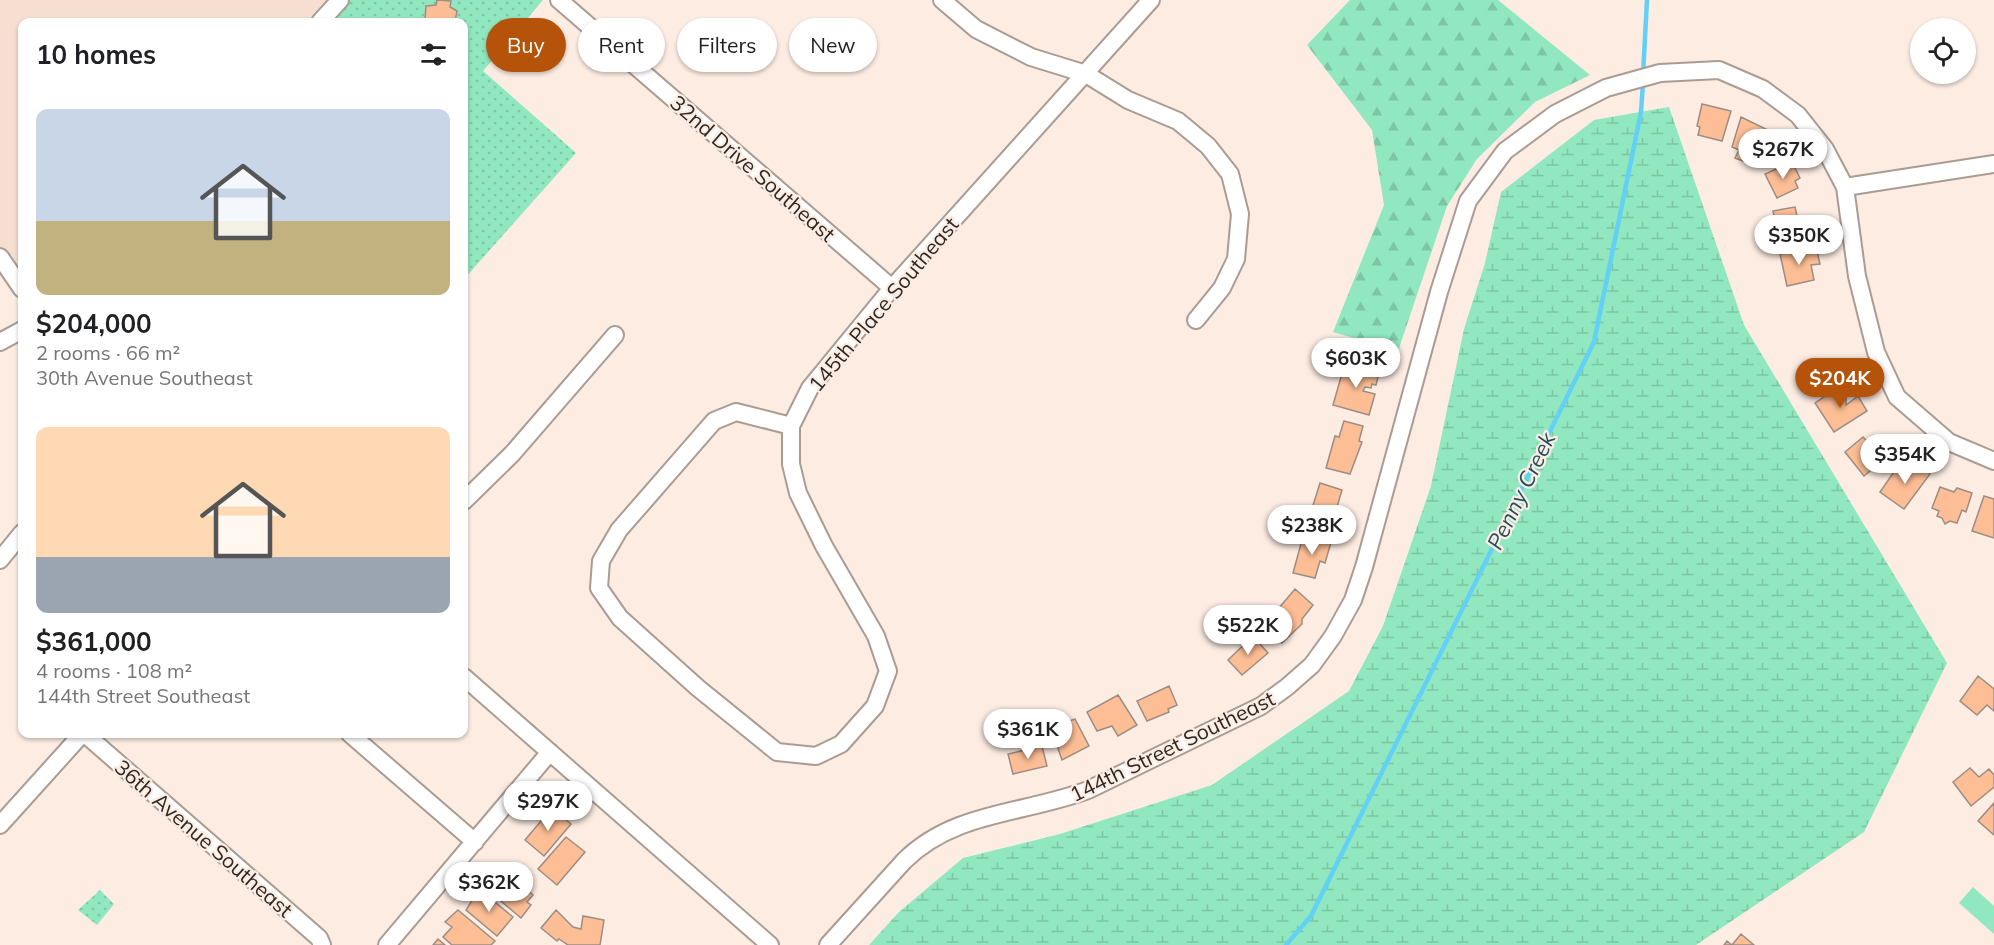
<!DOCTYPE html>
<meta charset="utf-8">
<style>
body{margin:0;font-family:Mulish,sans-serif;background:#f6f6f6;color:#202124;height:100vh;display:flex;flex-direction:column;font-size:22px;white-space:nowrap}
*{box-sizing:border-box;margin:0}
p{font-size:20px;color:#757577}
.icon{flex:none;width:33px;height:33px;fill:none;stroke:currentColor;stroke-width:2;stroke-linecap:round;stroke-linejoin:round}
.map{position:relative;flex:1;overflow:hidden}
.drawer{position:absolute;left:18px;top:18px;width:450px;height:720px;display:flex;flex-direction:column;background:#fff;border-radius:12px;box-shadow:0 2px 4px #0004}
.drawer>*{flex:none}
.top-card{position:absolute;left:486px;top:18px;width:570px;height:54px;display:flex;gap:12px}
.fabs{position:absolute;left:1910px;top:18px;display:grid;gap:12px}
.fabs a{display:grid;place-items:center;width:66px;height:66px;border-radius:50%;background:#fff;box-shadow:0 2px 4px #0004;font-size:30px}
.price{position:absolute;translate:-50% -51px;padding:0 14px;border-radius:21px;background:#fff;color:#222;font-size:20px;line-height:39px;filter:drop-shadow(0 2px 3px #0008)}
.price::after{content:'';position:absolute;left:50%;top:36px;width:18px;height:14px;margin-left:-9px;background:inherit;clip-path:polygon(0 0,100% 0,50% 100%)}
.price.on{background:#b45309;color:#fff}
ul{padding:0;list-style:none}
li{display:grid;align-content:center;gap:12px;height:318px;padding:0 18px}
li span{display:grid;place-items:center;height:186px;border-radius:12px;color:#555}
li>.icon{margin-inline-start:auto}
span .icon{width:108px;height:108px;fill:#fffc;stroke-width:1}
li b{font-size:26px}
h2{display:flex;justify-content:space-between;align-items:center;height:72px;padding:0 18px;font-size:26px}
.tag{padding:0 21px;border-radius:27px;background:#fff;box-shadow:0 2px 4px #0004;font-size:21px;line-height:54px}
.tag.on{background:#b45309;color:#fff}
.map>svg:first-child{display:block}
.built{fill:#f6dfd1}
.grass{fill:url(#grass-dots)}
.forest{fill:url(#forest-firs)}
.wetland{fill:url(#wetland-marsh)}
.garden{fill:#91e7bf}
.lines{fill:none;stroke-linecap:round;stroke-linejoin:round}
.stream{stroke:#63d1f6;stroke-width:4.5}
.building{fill:#fdbe95;stroke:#9c8d84;stroke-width:1.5}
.minor-casing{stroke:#aa9c92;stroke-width:20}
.minor{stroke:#fff;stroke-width:16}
.labels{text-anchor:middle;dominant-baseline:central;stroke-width:4.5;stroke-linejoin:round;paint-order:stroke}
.street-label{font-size:21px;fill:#2d2824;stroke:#fcece2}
.water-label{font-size:22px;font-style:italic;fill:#204f5f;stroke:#fcece2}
</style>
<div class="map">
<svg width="1994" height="945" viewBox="0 0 1994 945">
<defs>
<pattern id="grass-dots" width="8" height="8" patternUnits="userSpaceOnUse" patternTransform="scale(1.5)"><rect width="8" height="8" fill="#91e7bf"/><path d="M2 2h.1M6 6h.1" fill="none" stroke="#7dc6a4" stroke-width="1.8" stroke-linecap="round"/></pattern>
<pattern id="forest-firs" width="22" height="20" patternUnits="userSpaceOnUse" patternTransform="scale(1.5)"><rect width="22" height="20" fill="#91e7bf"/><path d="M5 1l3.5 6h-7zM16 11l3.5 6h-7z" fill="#7dc6a4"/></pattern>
<pattern id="wetland-marsh" width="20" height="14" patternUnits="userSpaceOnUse" patternTransform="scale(1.5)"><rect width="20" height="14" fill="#91e7bf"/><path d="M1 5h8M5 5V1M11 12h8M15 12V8" fill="none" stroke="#7dc6a4"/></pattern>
</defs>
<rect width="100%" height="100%" fill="#fcece2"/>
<!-- built -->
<path class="built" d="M0 0H340L320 22H22V289L0 257Z"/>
<!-- grass -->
<path class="grass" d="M340 0H543L483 71 576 153 464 279V22H320Z
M100 890 114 904 97 925 78 910Z"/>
<!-- forest -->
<path class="forest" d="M1350 0H1498L1590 75 1535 102 1477 159 1447 206 1398 351 1333 332 1384 205 1372 130 1307 45Z"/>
<!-- wetland -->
<path class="wetland" d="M1669 107 1744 325 1947 663 1864 832 1696 945H869L899 912 963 858 1060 834 1212 785 1349 691 1383 626 1431 486 1464 329 1485 263 1501 192 1594 120Z"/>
<!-- garden -->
<path class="garden" d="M1973 887 1994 906V934L1959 903Z"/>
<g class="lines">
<!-- stream -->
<path class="stream" d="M1643 75 1647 0
M1286 945 1311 916 1594 342 1641 112 1643 83"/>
</g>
<!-- building -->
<path class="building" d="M437 0 451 1 450 7 457 11 455 22H431L432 19H425L426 6 436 5Z
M1702 104 1731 111 1722 141 1698 135 1700 127 1697 126Z
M1741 117 1770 131 1764 144 1761 143 1755 156 1750 154 1746 162 1735 158 1739 150 1732 147Z
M1792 162 1800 178 1795 181 1798 188 1777 198 1765 174Z
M1795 207 1798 221 1811 218 1815 235 1774 243 1770 225 1776 224 1773 211Z
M1816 247 1820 264 1811 265 1814 280 1787 286 1780 254Z
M1345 363 1379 373 1376 385 1372 384 1371 388 1365 387 1363 391 1375 394 1369 415 1333 405Z
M1839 387 1846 398V405L1858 396 1867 411 1834 432 1815 403Z
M1344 421 1363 426 1359 441 1362 442 1350 474 1326 468 1335 436 1339 437Z
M1863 437 1872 447 1882 439 1892 453 1864 476 1845 452Z
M1916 464 1930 474 1904 509 1880 492 1898 466 1911 472Z
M1320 483 1342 490 1337 507 1342 509 1335 532 1318 526 1320 518 1310 515Z
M1940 487 1954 492 1957 488 1972 493 1966 512 1962 510 1957 523 1950 521 1945 524 1942 518 1937 516 1939 511 1932 508Z
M1984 496 1994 499V538L1972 531Z
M1314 535 1332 539 1325 563 1320 561 1315 578 1293 573 1302 540 1312 543Z
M1295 589 1313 605 1302 619V624L1282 643 1266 631 1277 618 1273 615Z
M1253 636 1268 653 1242 675 1228 660Z
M1978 676 1994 689V711L1987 705 1977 715 1960 701Z
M1169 686 1177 705 1168 709 1169 712 1147 721 1137 701Z
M1118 695 1137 725 1118 736 1112 726 1097 731 1087 712Z
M1075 719 1089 746 1062 760 1051 728Z
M1042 746 1047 766 1013 774 1008 754Z
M1970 768 1979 777 1989 769 1994 775V787L1971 806 1953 782Z
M1994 803V835L1978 821Z
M552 808 571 824 544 856 525 840Z
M566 837 585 852 557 885 538 869Z
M506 870 533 895 527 902 531 905 521 918 483 886 494 874 499 878Z
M479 889 513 917 497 936 466 910Z
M458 910 495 941 491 945H452L443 937 452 927 445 922Z
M556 910 573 927 581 929 583 916 604 920 600 945H568L559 939 557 941 541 928Z
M1741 934 1754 945H1724L1727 941 1732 945Z
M438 939 445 945H433Z"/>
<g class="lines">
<defs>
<path id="minor" d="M559 0 892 288
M942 0 976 29 1031 57 1086 74 1128 100 1178 121 1208 146 1230 174 1240 214 1236 259 1222 288 1196 320
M320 22 340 0
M1845 187 1994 164
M0 257 22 289
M0 342 22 330
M791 426V464L798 493 824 546 876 636 888 671 875 706 841 744 816 756 777 752 698 688 620 618 599 588 601 561 619 530 714 421 736 412 791 426 810 388 892 288 1151 0
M464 501 512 454 615 335
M0 560 22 533
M464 677 770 945
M85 734 319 938 322 945
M350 734 475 842
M0 825 82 734
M387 945 550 752
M828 945 904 861C954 811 1025 814 1088 790L1261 706 1287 687 1312 665 1333 636 1353 600 1364 567 1439 292 1468 201 1505 151 1555 114 1606 88 1660 73 1719 70 1763 89 1798 115 1825 149 1845 187 1857 276 1876 352 1897 397 1949 442 1994 461"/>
</defs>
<!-- minor casing -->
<use href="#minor" class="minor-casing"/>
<!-- minor -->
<use href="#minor" class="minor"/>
</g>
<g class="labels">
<!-- street labels -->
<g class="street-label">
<text transform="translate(753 168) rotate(41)">32nd Drive Southeast</text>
<text transform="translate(883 304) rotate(-50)">145th Place Southeast</text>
<text transform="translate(1172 746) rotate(-26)">144th Street Southeast</text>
<text transform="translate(204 838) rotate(41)">36th Avenue Southeast</text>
</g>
<!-- water labels -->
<g class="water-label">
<text transform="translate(1521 491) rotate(-64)">Penny Creek</text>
</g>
</g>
</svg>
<div class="fabs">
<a><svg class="icon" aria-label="locate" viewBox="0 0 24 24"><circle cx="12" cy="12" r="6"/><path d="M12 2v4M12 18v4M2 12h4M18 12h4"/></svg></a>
</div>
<b class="price" style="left:1783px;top:180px">$267K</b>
<b class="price" style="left:1799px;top:266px">$350K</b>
<b class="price" style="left:1356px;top:389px">$603K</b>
<b class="price on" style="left:1840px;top:409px">$204K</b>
<b class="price" style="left:1905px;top:485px">$354K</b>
<b class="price" style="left:1312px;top:556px">$238K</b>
<b class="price" style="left:1248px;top:656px">$522K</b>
<b class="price" style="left:1028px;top:760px">$361K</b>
<b class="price" style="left:548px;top:832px">$297K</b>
<b class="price" style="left:489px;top:913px">$362K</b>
<div class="top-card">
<a class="tag on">Buy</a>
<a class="tag">Rent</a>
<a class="tag">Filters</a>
<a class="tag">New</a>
</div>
<section class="drawer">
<h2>10 homes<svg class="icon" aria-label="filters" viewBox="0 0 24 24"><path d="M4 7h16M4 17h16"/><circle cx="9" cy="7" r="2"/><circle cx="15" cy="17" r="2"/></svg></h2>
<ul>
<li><span style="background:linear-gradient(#c9d6e8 60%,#c2b280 0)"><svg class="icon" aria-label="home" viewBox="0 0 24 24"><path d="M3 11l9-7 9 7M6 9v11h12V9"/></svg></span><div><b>$204,000</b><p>2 rooms · 66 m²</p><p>30th Avenue Southeast</p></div></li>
<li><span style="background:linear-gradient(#ffd9b3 70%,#9aa5b1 0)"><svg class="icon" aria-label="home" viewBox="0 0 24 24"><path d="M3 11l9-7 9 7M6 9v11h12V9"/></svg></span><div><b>$361,000</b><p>4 rooms · 108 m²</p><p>144th Street Southeast</p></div></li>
</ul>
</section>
</div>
